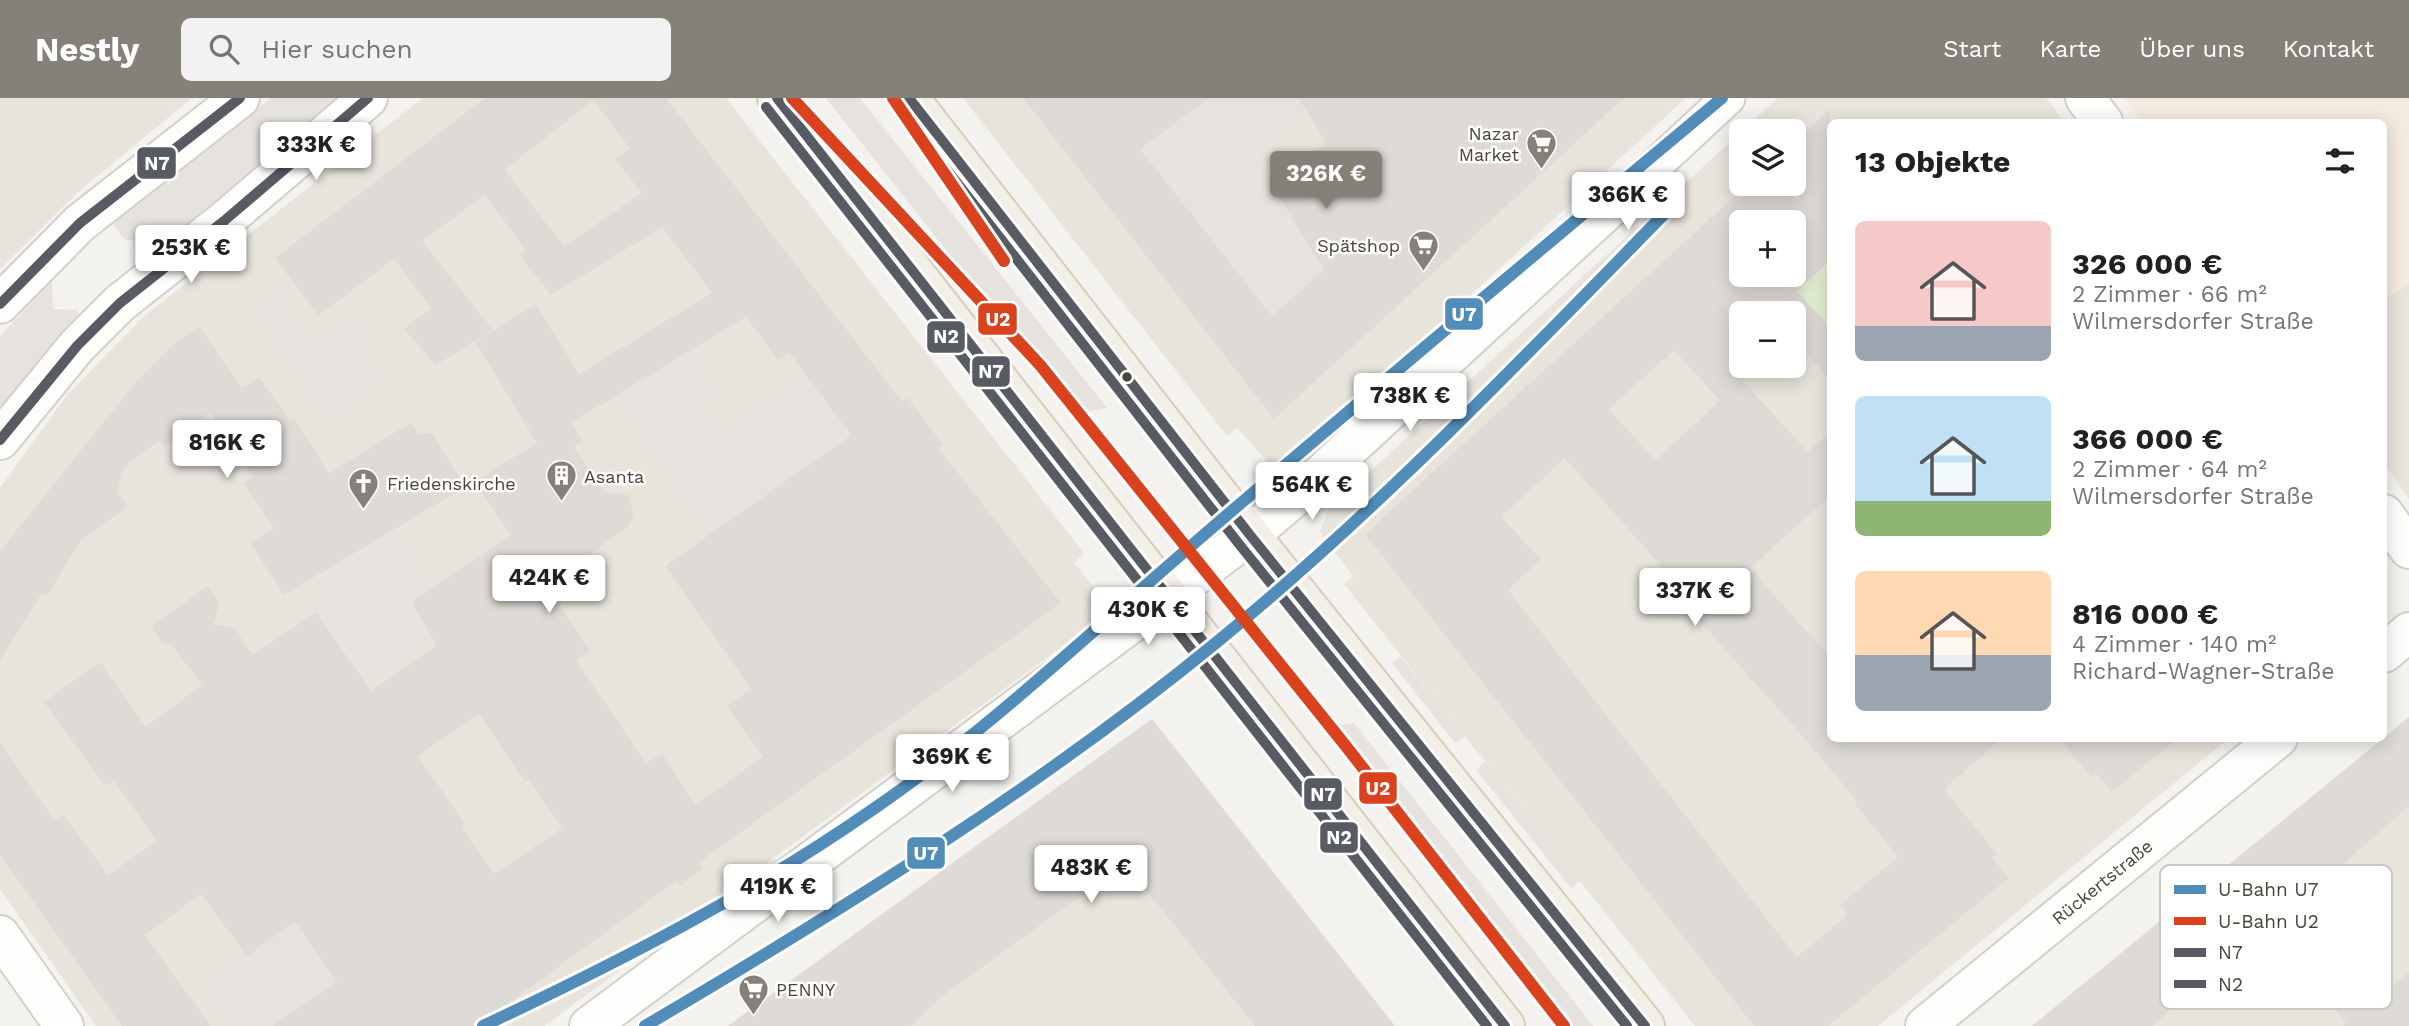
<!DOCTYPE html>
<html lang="de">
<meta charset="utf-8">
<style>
body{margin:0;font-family:"Work Sans",sans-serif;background:#f2f2f2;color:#202124;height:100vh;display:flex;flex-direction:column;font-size:26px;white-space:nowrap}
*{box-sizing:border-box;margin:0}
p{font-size:23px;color:#757577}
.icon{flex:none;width:38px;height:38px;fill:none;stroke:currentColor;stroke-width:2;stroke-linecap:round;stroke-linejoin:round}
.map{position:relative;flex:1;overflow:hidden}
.details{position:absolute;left:1827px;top:21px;width:560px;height:623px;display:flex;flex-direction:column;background:#fff;border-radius:10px;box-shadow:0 4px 18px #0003}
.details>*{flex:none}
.fabs{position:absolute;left:1729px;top:21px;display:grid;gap:14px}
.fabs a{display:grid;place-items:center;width:77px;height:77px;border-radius:10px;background:#fff;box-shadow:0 4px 18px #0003;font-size:35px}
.price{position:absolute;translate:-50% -60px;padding:0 16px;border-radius:7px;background:#fff;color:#222;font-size:23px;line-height:46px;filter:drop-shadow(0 2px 4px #0008)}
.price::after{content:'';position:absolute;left:50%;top:42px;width:21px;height:16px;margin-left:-10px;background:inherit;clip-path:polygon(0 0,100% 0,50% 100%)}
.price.selected{background:#868178;color:#fff}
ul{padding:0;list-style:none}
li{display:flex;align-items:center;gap:21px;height:175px;padding:0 28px}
li span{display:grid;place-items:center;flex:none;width:196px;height:140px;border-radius:10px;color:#555}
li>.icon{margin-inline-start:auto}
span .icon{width:84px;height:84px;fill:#fffc;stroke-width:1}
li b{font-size:30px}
h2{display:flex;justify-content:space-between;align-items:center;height:84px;padding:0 28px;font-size:30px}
header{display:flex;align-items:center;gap:42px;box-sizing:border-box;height:98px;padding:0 35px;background:#868178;color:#fff}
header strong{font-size:33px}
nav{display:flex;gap:38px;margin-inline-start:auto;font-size:24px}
.search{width:490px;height:63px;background:#f2f2f2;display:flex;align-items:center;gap:18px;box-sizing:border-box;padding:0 24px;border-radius:10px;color:#757577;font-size:26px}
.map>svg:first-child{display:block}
.residential{fill:#e7e4dc;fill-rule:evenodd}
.commercial{fill:#f3ebdf}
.green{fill:#e1eecf}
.parking{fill:#e6e3df}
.building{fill:#dedbd6;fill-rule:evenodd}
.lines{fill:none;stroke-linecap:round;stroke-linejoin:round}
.pedestrian-casing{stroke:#d2d0cb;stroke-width:37}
.minor-casing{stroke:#d2d0cb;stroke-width:42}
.tertiary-casing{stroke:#d2d0cb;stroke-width:42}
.primary-casing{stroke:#d6cebb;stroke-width:42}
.pedestrian{stroke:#fdfdfc;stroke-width:33}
.minor{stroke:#fdfdfc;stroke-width:38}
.tertiary{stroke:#fdfdfc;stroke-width:38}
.primary{stroke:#f2efe6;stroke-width:38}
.bus-1-casing{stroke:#fff;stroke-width:16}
.bus-2-casing{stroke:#fff;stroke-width:16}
.bus-1{stroke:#595b62;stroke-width:10}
.bus-2{stroke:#595b62;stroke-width:10}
.metro-1-casing{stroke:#fff;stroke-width:18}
.metro-2-casing{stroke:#fff;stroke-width:18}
.metro-1{stroke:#528dba;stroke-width:12}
.metro-2{stroke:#da421e;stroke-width:12}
.bus-dot{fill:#4b4439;stroke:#fff;stroke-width:2.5}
.labels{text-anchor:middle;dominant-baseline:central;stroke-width:5;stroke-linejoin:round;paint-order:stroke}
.poi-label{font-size:18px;fill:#4b4439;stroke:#fff;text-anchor:start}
.street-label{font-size:18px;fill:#4b4439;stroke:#fff}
.key{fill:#fff;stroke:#c9c7c4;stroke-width:2}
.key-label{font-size:19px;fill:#4b4439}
.line-badge{stroke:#fff;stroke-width:2.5}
.badge-label{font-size:19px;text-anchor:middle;font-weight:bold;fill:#fff}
</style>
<header>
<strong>Nestly</strong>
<div class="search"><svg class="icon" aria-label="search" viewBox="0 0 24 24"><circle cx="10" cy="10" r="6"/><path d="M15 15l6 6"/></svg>Hier suchen</div>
<nav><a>Start</a><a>Karte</a><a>Über uns</a><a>Kontakt</a></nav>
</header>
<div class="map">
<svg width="2409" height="928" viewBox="0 0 2409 928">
<rect width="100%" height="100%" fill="#f4f2ee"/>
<!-- residential -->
<path class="residential" d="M0 0H192L78 94 0 171Z
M423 0H726L1084 455 1074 465 1103 501 1102 513 1090 528 544 928H96L0 791V390L67 297 143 219Z
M963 0H1686L1300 353 1286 363 1270 366 1237 330 1227 338Z
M1778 0H2046L2064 24H1830V640L2228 641 1878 928H1695L1344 486 1353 478 1320 433 1328 412ZM1741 33H1794V86H1741ZM1741 124H1794V177H1741ZM1741 215H1794V268H1741Z
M2409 185V401L2384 365V202Z
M2409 619V928H2032L2384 640Z
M1152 621 1395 928H728L1003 728Z"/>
<!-- commercial -->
<path class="commercial" d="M2124 0H2409V185L2384 202V24H2142Z"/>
<!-- green -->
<path class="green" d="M1830 162V230L1797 193Z"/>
<!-- parking -->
<path class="parking" d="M271 0H351L145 162 146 145 124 141 111 124Z
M826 0H860L1107 310 1075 316Z
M1209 0H1298L1306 12 1256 60 1324 172 1291 201 1280 233 1140 50Z
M52 183 53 211 78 212 79 225 0 311V238Z
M280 190 316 241 358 211 376 236 360 248 386 285 330 325 251 211Z
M693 251 720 291 700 304 724 335 806 277 849 334 821 358 706 439 612 300Z
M398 431 432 481 404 500 432 542 369 585 307 493Z
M1400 558 1465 638 1455 645 1392 565Z
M1354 625 1593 928H1558L1322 629Z
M1485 664 1580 783 1571 790 1476 672Z
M295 824 336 885 272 928H221L196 894Z"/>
<!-- building -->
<path class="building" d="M485 0H666L902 303 908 300 943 347 938 350 1061 505 724 746 699 765 703 770 680 788 676 783 477 928H272L337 884 295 824 247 858 201 796 145 837 211 928H122L0 757V644L55 723 64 717 108 777 157 743 114 683 105 688 44 604 100 564 146 629 202 587 171 546 162 545 151 528 208 488 220 506 213 526 235 530 252 557 316 514 371 593 437 547 411 504 511 437 474 384 537 345 475 244 536 206 579 276 712 195 662 129 551 197 520 158 525 151 485 97 422 143 493 232 436 267 404 231 431 210 394 161 318 218 275 160ZM593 2 630 50 615 61 642 95 564 148 505 72ZM746 219 778 262 789 254 851 337 665 468 751 591 727 608 763 659 695 707 662 655 646 665 576 562 590 553 546 487 629 428 634 417 629 397 605 394 574 349 583 343 571 325ZM479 616 525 684 529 682 562 730 494 776 462 729 465 726 418 658Z
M1023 0H1209L1140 51 1272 218 1324 172 1274 91 1326 44 1298 0H1624L1274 321Z
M1830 11V162L1797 193 1830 230V282L1794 242V215H1741V268H1760L1743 283 1808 354 1830 334V398L1750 470 1830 559V640H2002L1944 691 1997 756 1992 760 2009 780 1828 928H1754L1365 436 1748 86H1794V44ZM1741 124H1794V177H1741ZM1674 252 1720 303 1655 362 1609 311ZM1565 360 1700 512 1694 517 1805 641 1857 703 1854 705 1898 759 1840 807 1848 817 1797 859 1508 492 1541 461 1501 419Z
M199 228 242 290 259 279 290 322 294 320 329 375 412 324 419 336 432 335 465 389 284 497 250 445 274 430 243 385 253 379 211 315 164 348 160 342 130 364 122 374 117 394 128 408 81 443 47 497 42 495 0 563V453L136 284 174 246Z
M2409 619V708L2297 807 2375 902 2409 874V928H2343L2346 925 2269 829 2152 928H2032Z
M1152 621 1395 928H1255L1125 766 941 899 911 928H728Z
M2059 640H2178L2112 694 2096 675 2091 679Z"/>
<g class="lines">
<defs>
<path id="pedestrian" d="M1627 94 1728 0"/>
<path id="minor" d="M2085 0 2103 24
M2384 416 2409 451
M2384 555 2409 534
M0 837 64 928
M589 928 1250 437 1317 380 1627 94
M1925 928 2278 640"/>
<path id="tertiary" d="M0 206 80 125 240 0
M0 342 77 248 120 205 224 123 368 0"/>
<path id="primary" d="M777 0 1505 928
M909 0 1250 437 1645 928"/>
</defs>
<!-- pedestrian casing -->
<use href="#pedestrian" class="pedestrian-casing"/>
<!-- minor casing -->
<use href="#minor" class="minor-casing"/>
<!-- tertiary casing -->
<use href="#tertiary" class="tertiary-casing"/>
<!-- primary casing -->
<use href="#primary" class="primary-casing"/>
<!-- pedestrian -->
<use href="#pedestrian" class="pedestrian"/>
<!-- minor -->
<use href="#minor" class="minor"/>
<!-- tertiary -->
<use href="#tertiary" class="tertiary"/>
<!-- primary -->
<use href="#primary" class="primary"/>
<defs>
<path id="bus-1" d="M777 0 1505 928
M909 0 1250 437 1645 928
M0 206 80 125 240 0
M0 342 77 248 120 205 224 123 368 0"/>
<path id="bus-2" d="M766 9 1487 928
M898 9 1239 446 1627 928"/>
</defs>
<!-- bus-1 casing -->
<use href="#bus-1" class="bus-1-casing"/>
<!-- bus-2 casing -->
<use href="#bus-2" class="bus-2-casing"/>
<!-- bus-1 -->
<use href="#bus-1" class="bus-1"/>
<!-- bus-2 -->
<use href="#bus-2" class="bus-2"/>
<defs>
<path id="metro-1" d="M483 928C617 865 750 797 872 712 986 634 1086 538 1191 448 1366 297 1544 149 1722 0
M645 928C843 811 1039 690 1217 544 1380 411 1525 258 1672 108"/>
<path id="metro-2" d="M792 0 1040 267 1345 647 1564 928
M893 0 1004 163"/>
</defs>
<!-- metro-1 casing -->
<use href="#metro-1" class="metro-1-casing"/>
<!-- metro-2 casing -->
<use href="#metro-2" class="metro-2-casing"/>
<!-- metro-1 -->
<use href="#metro-1" class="metro-1"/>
<!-- metro-2 -->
<use href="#metro-2" class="metro-2"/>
</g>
<!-- icons -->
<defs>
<symbol id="supermarket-pin" viewBox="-11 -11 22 30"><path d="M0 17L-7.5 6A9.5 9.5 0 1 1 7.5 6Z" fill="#868178" stroke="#fff"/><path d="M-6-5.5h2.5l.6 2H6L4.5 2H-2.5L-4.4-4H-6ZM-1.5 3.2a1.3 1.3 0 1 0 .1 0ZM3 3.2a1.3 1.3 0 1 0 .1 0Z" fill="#fff"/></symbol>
<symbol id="building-pin" viewBox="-11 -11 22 30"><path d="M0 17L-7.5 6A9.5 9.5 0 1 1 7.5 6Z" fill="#868178" stroke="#fff"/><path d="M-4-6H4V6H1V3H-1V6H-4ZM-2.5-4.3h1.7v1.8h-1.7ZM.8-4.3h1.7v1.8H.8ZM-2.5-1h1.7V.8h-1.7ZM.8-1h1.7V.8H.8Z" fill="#fff"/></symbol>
<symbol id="church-pin" viewBox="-11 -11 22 30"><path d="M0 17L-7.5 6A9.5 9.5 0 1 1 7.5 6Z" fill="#868178" stroke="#fff"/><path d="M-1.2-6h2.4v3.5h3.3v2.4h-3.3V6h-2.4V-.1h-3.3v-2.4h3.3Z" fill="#fff"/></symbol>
</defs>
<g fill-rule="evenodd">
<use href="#supermarket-pin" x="1524" y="28" width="35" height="47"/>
<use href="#supermarket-pin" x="1406" y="130" width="35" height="47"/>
<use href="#building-pin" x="544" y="360" width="35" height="47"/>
<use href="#church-pin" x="346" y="368" width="35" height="47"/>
<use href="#supermarket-pin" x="736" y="874" width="35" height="47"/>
</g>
<!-- markers -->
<circle class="bus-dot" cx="1127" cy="279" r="6"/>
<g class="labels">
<!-- poi labels -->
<g class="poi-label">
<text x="1519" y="35" text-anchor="end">Nazar<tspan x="1519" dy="21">Market</tspan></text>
<text x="1400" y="147" text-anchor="end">Spätshop</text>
<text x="584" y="378">Asanta</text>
<text x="387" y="385">Friedenskirche</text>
<text x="776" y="891">PENNY</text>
</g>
<!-- street labels -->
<g class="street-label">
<text transform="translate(2102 784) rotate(-39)">Rückertstraße</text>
</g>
</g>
<!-- legend -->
<rect x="2160" y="767" width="232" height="144" rx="10" class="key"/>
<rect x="2174" y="787" width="32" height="9" fill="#528dba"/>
<rect x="2174" y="819" width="32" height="8" fill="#da421e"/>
<rect x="2174" y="850" width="32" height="9" fill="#595b62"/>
<rect x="2174" y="882" width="32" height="8" fill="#595b62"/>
<g class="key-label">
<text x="2218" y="798">U-Bahn U7</text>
<text x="2218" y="830">U-Bahn U2</text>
<text x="2218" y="861">N7</text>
<text x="2218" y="893">N2</text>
</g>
<g class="line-badge">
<rect x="136" y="48" width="41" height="34" rx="7" fill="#595b62"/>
<rect x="1444" y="199" width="40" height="34" rx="7" fill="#528dba"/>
<rect x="977" y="204" width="41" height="34" rx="7" fill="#da421e"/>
<rect x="926" y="222" width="40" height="34" rx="7" fill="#595b62"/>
<rect x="971" y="257" width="40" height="33" rx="7" fill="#595b62"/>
<rect x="1358" y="673" width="40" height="34" rx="7" fill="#da421e"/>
<rect x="1303" y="679" width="40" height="34" rx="7" fill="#595b62"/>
<rect x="1319" y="723" width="40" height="33" rx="7" fill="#595b62"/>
<rect x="906" y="738" width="40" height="34" rx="7" fill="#528dba"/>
</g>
<g class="badge-label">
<text x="157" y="72">N7</text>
<text x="1464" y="223">U7</text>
<text x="998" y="228">U2</text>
<text x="946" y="245">N2</text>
<text x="991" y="280">N7</text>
<text x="1378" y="697">U2</text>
<text x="1323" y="703">N7</text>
<text x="1339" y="746">N2</text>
<text x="926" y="762">U7</text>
</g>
</svg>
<div class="fabs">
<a><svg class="icon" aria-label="layers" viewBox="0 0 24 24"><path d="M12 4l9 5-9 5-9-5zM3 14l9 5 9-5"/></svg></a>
<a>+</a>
<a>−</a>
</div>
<b class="price" style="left:316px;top:84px">333K €</b>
<b class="price selected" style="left:1326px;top:113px">326K €</b>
<b class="price" style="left:1628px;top:134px">366K €</b>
<b class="price" style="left:191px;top:187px">253K €</b>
<b class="price" style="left:1410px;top:335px">738K €</b>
<b class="price" style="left:227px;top:382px">816K €</b>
<b class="price" style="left:1312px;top:424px">564K €</b>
<b class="price" style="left:549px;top:517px">424K €</b>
<b class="price" style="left:1695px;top:530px">337K €</b>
<b class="price" style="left:1148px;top:549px">430K €</b>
<b class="price" style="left:952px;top:696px">369K €</b>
<b class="price" style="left:1091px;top:807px">483K €</b>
<b class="price" style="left:778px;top:826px">419K €</b>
<section class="details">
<h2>13 Objekte<svg class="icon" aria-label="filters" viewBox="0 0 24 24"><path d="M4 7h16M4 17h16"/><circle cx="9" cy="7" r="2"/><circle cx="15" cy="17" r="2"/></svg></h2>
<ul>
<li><span style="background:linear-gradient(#f6c9c9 75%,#9aa5b1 0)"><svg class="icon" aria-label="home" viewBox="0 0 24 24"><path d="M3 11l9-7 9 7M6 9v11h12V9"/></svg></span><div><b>326 000 €</b><p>2 Zimmer · 66 m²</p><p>Wilmersdorfer Straße</p></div></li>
<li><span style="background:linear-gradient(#bfe0f5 75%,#8fb573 0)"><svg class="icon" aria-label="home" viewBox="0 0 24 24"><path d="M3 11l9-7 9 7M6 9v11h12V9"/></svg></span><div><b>366 000 €</b><p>2 Zimmer · 64 m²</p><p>Wilmersdorfer Straße</p></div></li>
<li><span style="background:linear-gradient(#ffd9b3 60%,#9aa5b1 0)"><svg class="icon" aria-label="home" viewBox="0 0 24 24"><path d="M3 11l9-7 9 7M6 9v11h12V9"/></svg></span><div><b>816 000 €</b><p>4 Zimmer · 140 m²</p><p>Richard-Wagner-Straße</p></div></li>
</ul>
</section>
</div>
